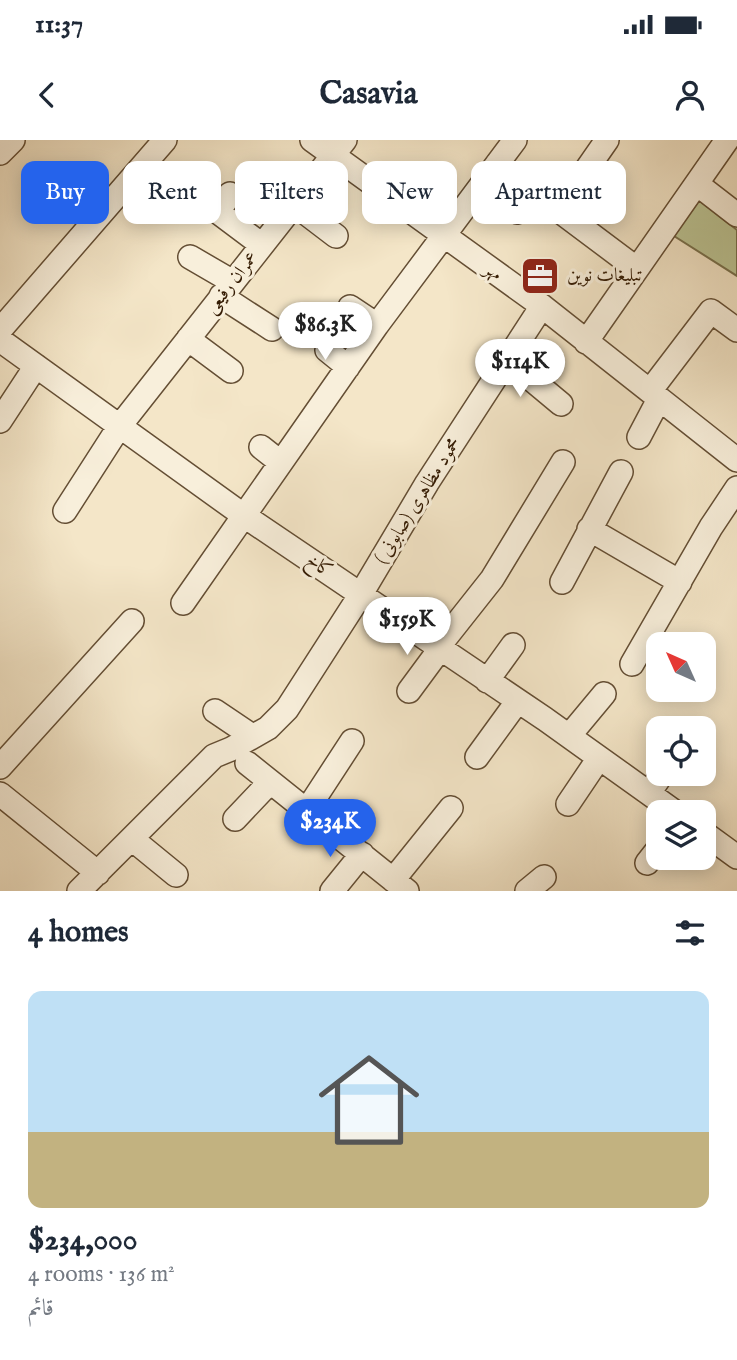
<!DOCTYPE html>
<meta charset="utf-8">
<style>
body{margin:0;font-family:"IM FELL English",Amiri,serif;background:#f2f2f3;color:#1f2937;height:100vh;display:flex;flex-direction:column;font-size:26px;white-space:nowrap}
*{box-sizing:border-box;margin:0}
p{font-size:23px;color:#747a83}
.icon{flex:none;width:38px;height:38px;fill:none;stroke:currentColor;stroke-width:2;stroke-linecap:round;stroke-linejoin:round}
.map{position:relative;height:751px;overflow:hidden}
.panel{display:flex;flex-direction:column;background:#fff;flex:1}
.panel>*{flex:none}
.hud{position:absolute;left:21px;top:21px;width:696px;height:63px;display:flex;gap:14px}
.needle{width:46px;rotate:315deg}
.buttons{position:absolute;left:646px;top:492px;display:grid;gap:14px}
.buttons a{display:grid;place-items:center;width:70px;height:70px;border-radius:14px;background:#fff;box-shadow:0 4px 18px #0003;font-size:35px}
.price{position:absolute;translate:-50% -60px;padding:0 16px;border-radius:24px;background:#fff;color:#222;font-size:23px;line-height:46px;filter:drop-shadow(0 2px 4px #0008)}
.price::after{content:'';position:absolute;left:50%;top:42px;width:21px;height:16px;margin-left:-10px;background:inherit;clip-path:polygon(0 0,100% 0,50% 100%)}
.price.current{background:#2563eb;color:#fff}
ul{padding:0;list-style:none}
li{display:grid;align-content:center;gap:14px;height:371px;padding:0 28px}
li+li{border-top:2px solid #e0e1e3}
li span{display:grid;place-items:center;height:217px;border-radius:14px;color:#555}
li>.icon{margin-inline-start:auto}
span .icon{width:126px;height:126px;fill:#fffc;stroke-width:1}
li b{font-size:30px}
h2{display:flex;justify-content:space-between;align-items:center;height:84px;padding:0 28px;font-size:30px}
.tag{padding:0 24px;border-radius:14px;background:#fff;box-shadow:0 4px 18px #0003;font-size:24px;line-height:63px}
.tag.current{background:#2563eb;color:#fff}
.status{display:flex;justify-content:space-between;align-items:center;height:49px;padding:0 35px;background:#fff;direction:ltr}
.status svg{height:19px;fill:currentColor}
header{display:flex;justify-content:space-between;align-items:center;height:91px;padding:0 28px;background:#fff;font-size:32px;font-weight:800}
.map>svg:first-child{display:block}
.green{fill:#bcc595;stroke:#78704c;stroke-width:2}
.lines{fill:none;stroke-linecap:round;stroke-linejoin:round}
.minor-casing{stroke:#644e34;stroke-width:26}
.minor{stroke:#f8efdb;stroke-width:23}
.labels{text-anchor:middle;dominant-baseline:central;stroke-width:6;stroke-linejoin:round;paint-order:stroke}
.street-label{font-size:19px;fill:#341b03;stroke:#f8efdb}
.poi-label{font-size:19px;fill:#341b03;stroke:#f8efdb;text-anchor:start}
</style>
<div class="status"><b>11:37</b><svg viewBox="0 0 49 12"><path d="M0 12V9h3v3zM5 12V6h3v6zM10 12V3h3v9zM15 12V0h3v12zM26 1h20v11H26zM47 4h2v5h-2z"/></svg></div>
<header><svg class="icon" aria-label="back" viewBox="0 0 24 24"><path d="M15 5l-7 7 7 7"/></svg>Casavia<svg class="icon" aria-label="person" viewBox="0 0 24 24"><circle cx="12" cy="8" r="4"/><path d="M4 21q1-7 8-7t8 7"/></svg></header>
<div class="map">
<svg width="737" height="751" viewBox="0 0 737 751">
<rect width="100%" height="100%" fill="#f4e6c8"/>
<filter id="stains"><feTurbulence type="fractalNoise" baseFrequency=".00286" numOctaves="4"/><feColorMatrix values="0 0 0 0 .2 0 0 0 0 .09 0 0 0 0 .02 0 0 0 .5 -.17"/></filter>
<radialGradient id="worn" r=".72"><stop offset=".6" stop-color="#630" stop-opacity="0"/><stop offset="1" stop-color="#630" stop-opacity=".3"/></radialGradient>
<!-- green -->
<path class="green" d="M699 60 737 90V136L674 96Z"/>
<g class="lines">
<defs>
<path id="minor" d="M312 0 542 166 737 320
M0 13 13 0
M497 24 637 129
M697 44 737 75
M230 54 218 72 262 105
M294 64 336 96
M559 69 607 0
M517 72 530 49
M190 117 233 142
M221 156 272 189
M350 167 377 185
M0 190 165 0
M188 199 231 231
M0 200 243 375 545 579 675 672
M586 202 727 0
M327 210 348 227
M507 219 561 264
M650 251 711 171 737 190
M0 281 36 226
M639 297 659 259
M261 307 280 322
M65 371 119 287 345 0
M589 389 680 442
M562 442 621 332
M183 463 377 185 515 0
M439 506 492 439 563 322
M632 524 711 387 737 348
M487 541 513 505
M409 551 440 509
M215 571 252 596
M569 596 604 554
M477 617 517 562
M247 623 407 751
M0 627 132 481
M649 653 662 634
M0 654 98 733
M568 664 599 618
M307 670 352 601
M235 679 270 642
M704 693 737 717
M132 699 176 735
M647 723 658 709
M393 740 451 668
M79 751 214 616 231 609 268 588 287 569 361 454 427 343 542 166
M332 751 362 714
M527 751 544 737"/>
</defs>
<!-- minor casing -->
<use href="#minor" class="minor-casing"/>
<!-- minor -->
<use href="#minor" class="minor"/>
</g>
<!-- icons -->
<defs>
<symbol id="office-square" viewBox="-11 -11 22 22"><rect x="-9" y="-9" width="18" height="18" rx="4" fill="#8f2418" stroke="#f8efdb"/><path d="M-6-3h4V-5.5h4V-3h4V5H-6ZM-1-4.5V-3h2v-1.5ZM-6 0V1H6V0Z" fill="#fff"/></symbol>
</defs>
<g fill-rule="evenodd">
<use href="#office-square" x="518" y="114" width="44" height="44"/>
</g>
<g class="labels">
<!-- street labels -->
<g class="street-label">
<text transform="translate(493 132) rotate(36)">مهر</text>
<text transform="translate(232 143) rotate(-52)">عمران رفیعی</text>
<text transform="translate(418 361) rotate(-58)">محمود مظاهری (صابونی )</text>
<text transform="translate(319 426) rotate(34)">کاخ</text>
</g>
<!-- poi labels -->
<g class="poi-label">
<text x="567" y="136">تبلیغات نوین</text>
</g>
</g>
<rect width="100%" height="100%" filter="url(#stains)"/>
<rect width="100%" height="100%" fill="url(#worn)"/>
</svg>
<div class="buttons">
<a><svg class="needle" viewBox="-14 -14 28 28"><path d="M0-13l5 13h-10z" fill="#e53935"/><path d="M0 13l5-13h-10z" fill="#747a83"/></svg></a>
<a><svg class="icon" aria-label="locate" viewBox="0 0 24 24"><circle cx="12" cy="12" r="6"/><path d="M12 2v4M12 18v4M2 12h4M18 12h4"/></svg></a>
<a><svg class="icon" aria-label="layers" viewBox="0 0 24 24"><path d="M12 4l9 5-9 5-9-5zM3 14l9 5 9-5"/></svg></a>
</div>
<b class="price" style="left:325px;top:222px">$86.3K</b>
<b class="price" style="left:520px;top:259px">$114K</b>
<b class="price" style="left:407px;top:517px">$159K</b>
<b class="price current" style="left:330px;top:719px">$234K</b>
<div class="hud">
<a class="tag current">Buy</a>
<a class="tag">Rent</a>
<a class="tag">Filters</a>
<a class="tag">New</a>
<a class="tag">Apartment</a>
</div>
</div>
<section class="panel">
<h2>4 homes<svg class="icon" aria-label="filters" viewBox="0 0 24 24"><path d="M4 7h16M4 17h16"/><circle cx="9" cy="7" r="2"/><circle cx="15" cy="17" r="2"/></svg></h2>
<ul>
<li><span style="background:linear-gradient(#bfe0f5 65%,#c2b280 0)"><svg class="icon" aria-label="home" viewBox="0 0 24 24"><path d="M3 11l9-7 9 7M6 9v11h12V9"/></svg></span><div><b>$234,000</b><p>4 rooms · 136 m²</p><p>قائم</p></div></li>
</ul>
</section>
